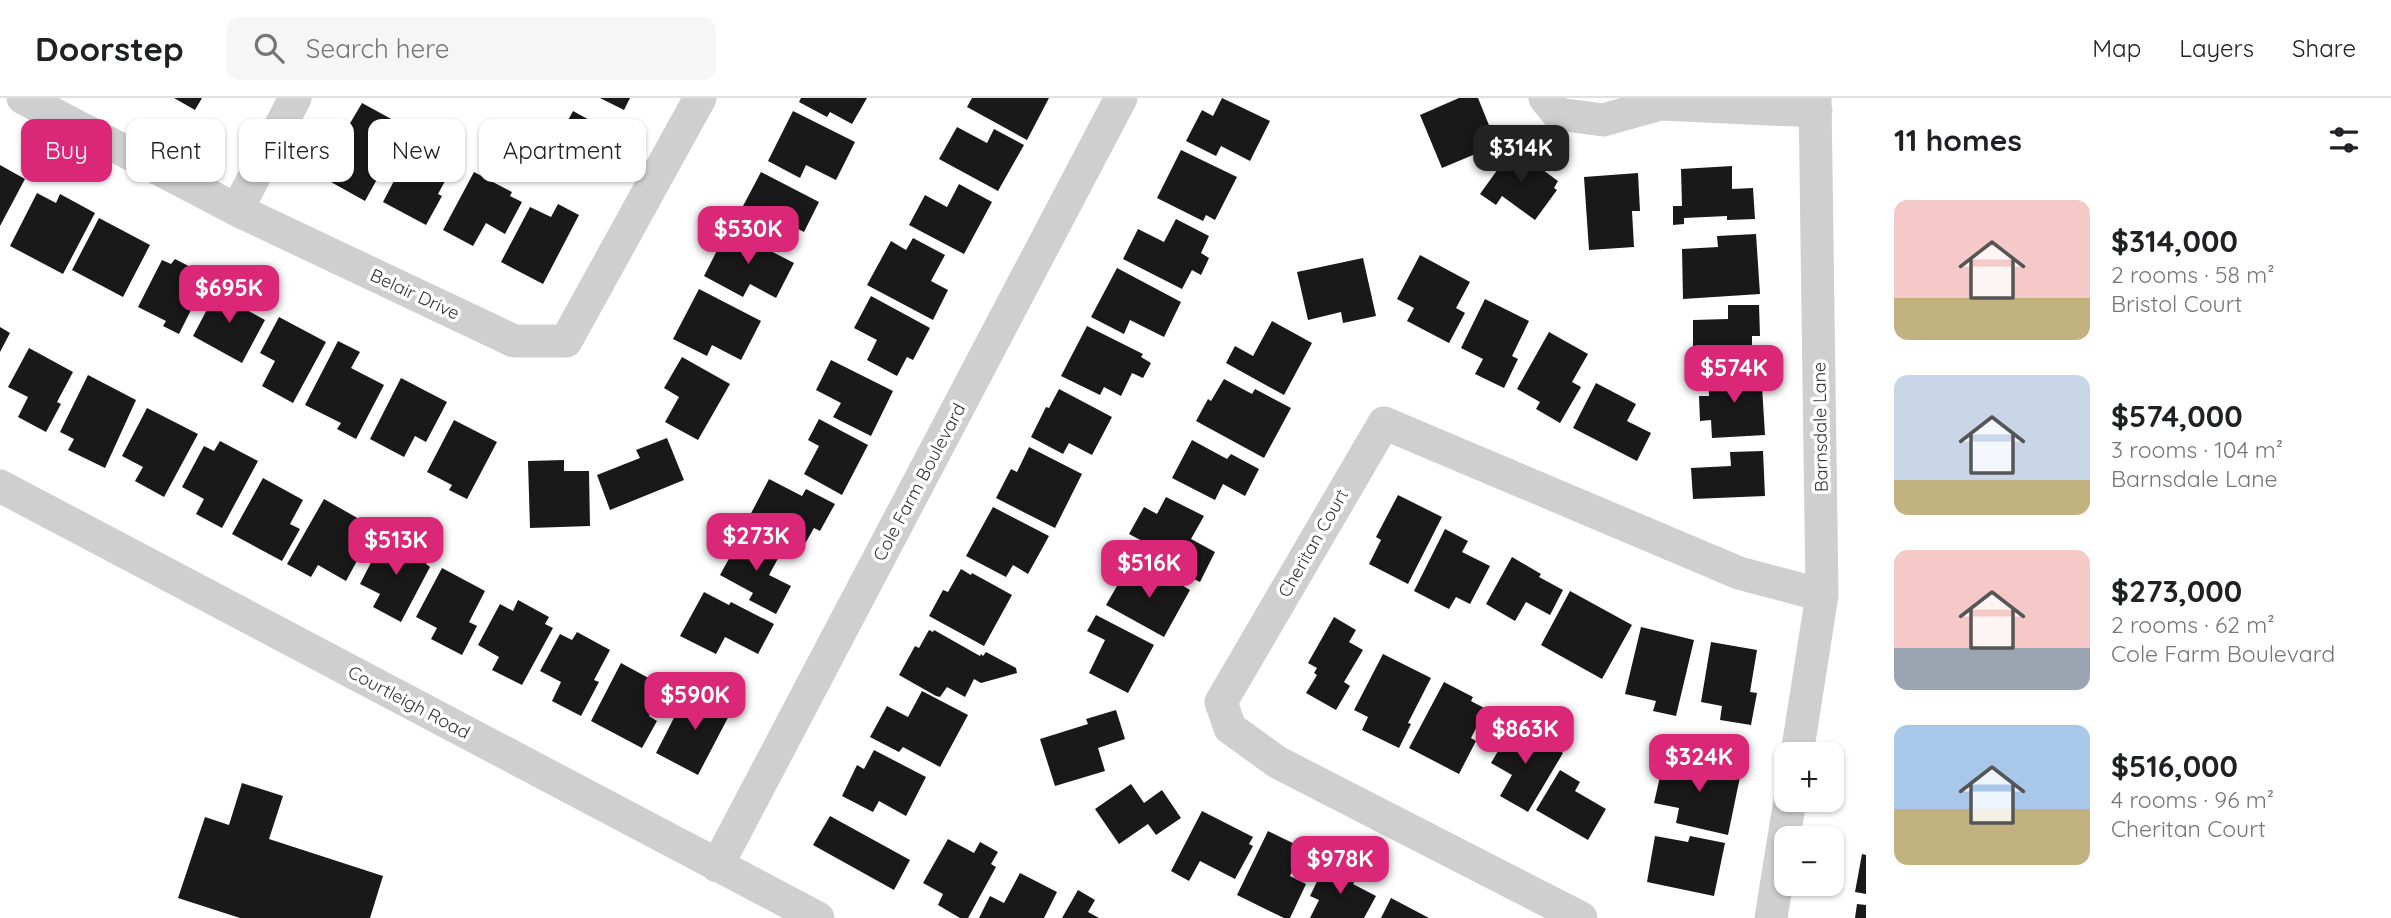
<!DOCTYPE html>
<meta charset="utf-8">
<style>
body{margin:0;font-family:Quicksand,sans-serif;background:#f6f6f6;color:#202124;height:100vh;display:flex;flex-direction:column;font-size:26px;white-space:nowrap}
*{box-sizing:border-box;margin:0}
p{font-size:23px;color:#757577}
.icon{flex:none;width:38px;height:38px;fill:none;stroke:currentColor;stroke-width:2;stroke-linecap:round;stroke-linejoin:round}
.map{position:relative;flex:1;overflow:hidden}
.panel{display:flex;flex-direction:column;background:#fff;width:525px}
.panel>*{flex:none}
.banner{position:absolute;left:21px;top:21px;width:665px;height:63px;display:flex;gap:14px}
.tools{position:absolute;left:1774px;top:644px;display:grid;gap:14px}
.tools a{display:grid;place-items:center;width:70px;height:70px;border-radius:14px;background:#fff;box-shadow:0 2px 5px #0004;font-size:35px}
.price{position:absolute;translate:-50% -60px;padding:0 16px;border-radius:14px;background:#db2777;color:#fff;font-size:23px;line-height:46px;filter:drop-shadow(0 2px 4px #0008)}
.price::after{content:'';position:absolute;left:50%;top:42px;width:21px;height:16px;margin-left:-10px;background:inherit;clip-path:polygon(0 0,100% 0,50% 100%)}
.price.active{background:#222;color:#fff}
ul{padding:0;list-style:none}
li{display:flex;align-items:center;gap:21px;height:175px;padding:0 28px}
li span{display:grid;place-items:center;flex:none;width:196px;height:140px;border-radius:14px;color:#555}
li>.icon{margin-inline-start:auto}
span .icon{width:84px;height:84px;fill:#fffc;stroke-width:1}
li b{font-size:30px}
h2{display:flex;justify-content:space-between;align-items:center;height:84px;padding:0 28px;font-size:30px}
.chip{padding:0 24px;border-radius:14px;background:#fff;box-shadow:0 2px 5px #0004;font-size:24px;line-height:63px}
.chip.active{background:#db2777;color:#fff}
header{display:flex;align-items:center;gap:42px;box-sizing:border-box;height:98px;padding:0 35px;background:#fff;border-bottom:2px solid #e0e0e0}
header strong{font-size:33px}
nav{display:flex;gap:38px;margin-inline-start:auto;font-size:24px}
.search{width:490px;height:63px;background:#f6f6f6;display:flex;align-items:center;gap:18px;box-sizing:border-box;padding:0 24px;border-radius:14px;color:#757577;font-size:26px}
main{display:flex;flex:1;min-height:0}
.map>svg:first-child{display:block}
.building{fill:#191919}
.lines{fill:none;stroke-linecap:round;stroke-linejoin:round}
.street{stroke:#cfcfcf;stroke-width:33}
.labels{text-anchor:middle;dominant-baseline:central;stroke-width:7;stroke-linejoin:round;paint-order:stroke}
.street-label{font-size:18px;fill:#323232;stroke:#fff}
</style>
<header>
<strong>Doorstep</strong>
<div class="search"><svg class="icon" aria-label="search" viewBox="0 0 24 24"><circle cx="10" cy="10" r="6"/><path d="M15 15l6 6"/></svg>Search here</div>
<nav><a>Map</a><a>Layers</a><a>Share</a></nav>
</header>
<main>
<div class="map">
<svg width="1866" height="820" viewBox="0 0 1866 820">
<rect width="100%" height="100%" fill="#fff"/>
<!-- building -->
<path class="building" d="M174 0H202L195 12Z
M600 0H630L624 12Z
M801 0H867L852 26 830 14 827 19 799 4Z
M972 0H1049L1027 42 967 9Z
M1222 0 1270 23 1250 63 1221 48 1216 58 1186 43 1202 12 1213 18Z
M1459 0H1478L1497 47 1442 70 1420 17Z
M362 5 406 29 365 103 322 79 333 59 326 56 344 24 349 27Z
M573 13 615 36 590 80 554 60 564 42 559 39Z
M793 13 855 44 836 82 806 67 800 80 768 63Z
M957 29 987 45 994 31 1024 47 998 93 939 61Z
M411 50 451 72 438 96 442 98 426 127 383 104Z
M1513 50 1558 83 1554 90 1557 92 1535 122 1502 98 1496 107 1480 96Z
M1181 52 1237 79 1215 122 1206 117 1203 123 1157 100Z
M0 67 25 81 0 128Z
M1732 68V91L1753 90 1755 121 1727 122V118L1684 120V126L1673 127V108H1682L1681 71Z
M474 74 512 94 510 98 522 104 505 136 486 125 473 148 443 132Z
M761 74 819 104 804 134 779 121 768 142 734 125Z
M1638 75 1640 113H1632L1634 149 1589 152 1584 79Z
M959 86 992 104 964 156 909 127 925 97 947 109Z
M37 95 56 105 60 96 95 115 63 176 10 148Z
M558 106 579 117 543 186 501 164 530 109 551 119Z
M99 120 150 147 123 199 72 172Z
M1176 121 1209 138 1201 155 1209 160 1201 177 1192 172 1182 191 1123 161 1138 131 1164 144Z
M728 131 794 165 776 200 750 186 743 199 704 178Z
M1756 136 1760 196 1683 201 1682 151 1718 149 1717 138Z
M913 140 945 157 931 183 948 192 933 222 867 187 891 143 906 152Z
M1420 157 1470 184 1456 210 1465 215 1449 245 1407 223 1414 210 1397 201Z
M1363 160 1376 218 1343 225 1341 214 1308 222 1297 174Z
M175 161 208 178 179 236 163 228 166 223 138 209 162 162 171 166Z
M1117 170 1181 204 1164 239 1130 222 1124 236 1091 219Z
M220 187 248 202 243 210 265 222 242 265 193 238Z
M699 191 761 223 741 262 712 247 707 258 673 241Z
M871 198 930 230 913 262 907 259 897 278 867 262 877 242 854 230Z
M1485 201 1529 223 1512 258 1518 261 1504 290 1475 276 1483 261 1461 250Z
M1728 207H1759L1760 238H1752V264L1693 265V222L1728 221Z
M279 219 326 244 293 305 262 288 275 263 260 255Z
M1272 223 1312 245 1284 297 1226 265 1235 248 1253 258Z
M1087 228 1143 256 1141 259 1151 265 1143 280 1132 275 1121 298 1104 289 1100 297 1061 278Z
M0 229 10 235 0 254Z
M1549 234 1588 256 1572 284 1581 289 1560 325 1536 311 1540 304 1517 291Z
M338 243 360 254 351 270 384 287 356 341 337 331 341 325 305 307Z
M29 250 73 274 57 304 61 306 46 334 18 319 28 299 8 289Z
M682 259 730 286 698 342 665 324 679 299 664 290Z
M831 262 893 293 871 338 833 319 841 305 816 292Z
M1761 272 1765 337 1712 340 1711 322 1700 323 1699 298H1709L1708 276Z
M88 277 136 302 105 370 68 352 74 341 60 334Z
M401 280 447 304 426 344 415 338 404 359 370 341Z
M1224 281 1252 296 1255 291 1291 310 1264 360 1196 323 1208 301 1211 303Z
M1596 285 1636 306 1627 323 1651 335 1637 363 1573 330Z
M1059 291 1112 319 1092 357 1069 345 1063 356 1031 339 1046 309 1049 310Z
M147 310 198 336 164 399 135 383 143 369 122 358Z
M819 321 868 347 842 397 804 376 819 348 808 342Z
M454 322 497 344 467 401 449 392 452 387 427 374Z
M667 340 684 382 610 412 597 377 640 360 636 352Z
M1192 342 1227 361 1231 356 1259 371 1245 398 1223 386 1215 402 1172 380Z
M220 343 258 363 222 430 196 416 204 401 182 389 204 348 214 353Z
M1029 349 1082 376 1055 430 996 400 1011 371 1017 374Z
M1763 353 1765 398 1693 401 1691 370 1731 368 1730 354Z
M564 362V373H589L590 428 530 430 528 363Z
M263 380 303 402 290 426 300 431 282 463 232 436Z
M769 381 802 398 806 391 835 406 820 433 814 430 802 451 747 423Z
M1398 397 1442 419 1408 486 1369 466 1381 442 1376 439Z
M1166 399 1204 418 1191 441 1215 454 1200 484 1162 465 1167 456 1129 436 1144 409 1157 416Z
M324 401 375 430 346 483 318 467 311 479 287 466Z
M993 409 1049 438 1028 476 1013 467 1006 479 966 458Z
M1445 431 1468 443 1462 454 1490 468 1470 506 1456 499 1449 511 1414 493Z
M743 435 781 455 769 477 791 488 776 516 749 502 753 495 720 477Z
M383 441 398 449 402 441 431 456 426 466 430 469 401 524 373 509 380 496 360 486Z
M1512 459 1541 476 1539 479 1563 492 1550 517 1526 504 1515 523 1486 506Z
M1128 469 1156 485 1162 475 1190 492 1164 539 1106 507Z
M442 470 485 493 469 524 477 528 462 557 431 541 437 530 416 519Z
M961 471 971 477 972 475 1012 497 984 548 929 518 943 492 948 494Z
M1570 493 1632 527 1602 581 1541 547Z
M704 494 729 507 731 504 774 526 758 556 725 539 716 556 680 538Z
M518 502 549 519 545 526 553 530 522 587 492 572 499 559 478 547 500 506 513 513Z
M1096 517 1154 547 1128 595 1089 575 1105 542 1087 533Z
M1334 519 1356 532 1349 544 1363 552 1344 584 1350 588 1336 612 1306 595 1317 577 1314 575 1317 570 1308 565Z
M1641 529 1694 542 1676 618 1653 613 1656 603 1625 596Z
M929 532 933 534 934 532 980 558 981 556 983 558 986 554 1016 570 1017 575 981 585 974 581 965 599 947 589 940 599 936 598 899 577 915 548 919 550Z
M577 534 610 552 594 582 599 584 581 618 552 603 561 584 540 573 560 536 572 542Z
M1711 544 1757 552 1750 594 1757 595 1751 627 1720 622 1722 608 1701 604Z
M1383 556 1431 580 1408 625 1411 626 1399 650 1362 632 1368 619 1354 612Z
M621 565 665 589 649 618 657 623 642 650 591 623Z
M1444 584 1473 599 1471 603 1486 611 1471 640 1476 643 1459 676 1409 650Z
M698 592 733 610 698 677 656 655 683 602 691 606Z
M922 593 968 617 940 669 903 649 899 654 870 639 887 608 908 619Z
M1116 612 1125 641 1098 650 1105 673 1055 688 1040 641 1088 626 1086 621Z
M1514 626 1563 655 1528 714 1500 698 1512 677 1491 665Z
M874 652 926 679 906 718 879 703 873 714 842 698 857 667 864 671Z
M1664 661 1690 667 1691 663 1741 674 1728 737 1676 725 1679 710 1654 705Z
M1560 672 1580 684 1575 693 1606 711 1588 742 1536 712Z
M242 685 283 698 269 741 383 778 370 820H240L178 800 205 719 229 727Z
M1131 686 1144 705 1162 692 1181 720 1156 737 1148 726 1119 746 1095 711Z
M1202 713 1253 739 1249 746 1253 748 1235 781 1200 763 1189 783 1171 773Z
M830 718 910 762 894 792 813 747Z
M1268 733 1303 750 1290 778 1306 786 1290 820H1284L1237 797Z
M1655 738 1688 744 1690 738 1725 745 1714 798 1647 784Z
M948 741 974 755 980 744 998 754 991 766 996 769 968 820H960L938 807 943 796 923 785Z
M1862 756 1866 757V796L1855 794Z
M1326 765 1356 781 1353 786 1376 798 1364 820H1310L1319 802 1310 798Z
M1020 775 1057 794 1044 820H979L990 798 1004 805Z
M1078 792 1095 802 1088 814 1099 820H1062Z
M1391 800 1429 820H1381Z
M1857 806 1866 807V820H1855Z"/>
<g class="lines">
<!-- street -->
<path class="street" d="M23 0 237 112 514 243H566L700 0
M1545 0 1558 16 1603 22 1660 6 1816 13
M237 112 295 0
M0 388 818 820
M1797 656 1822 497 1815 0
M717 768 1121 0
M1581 820 1277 664 1230 630 1221 604 1384 325 1739 475 1822 497
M1771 820 1790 702"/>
</g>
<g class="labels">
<!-- street labels -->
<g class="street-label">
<text transform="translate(415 196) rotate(25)">Belair Drive</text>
<text transform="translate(1820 329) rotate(-91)">Barnsdale Lane</text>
<text transform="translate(919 384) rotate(-62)">Cole Farm Boulevard</text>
<text transform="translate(1313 445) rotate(-60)">Cheritan Court</text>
<text transform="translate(409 604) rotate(28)">Courtleigh Road</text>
</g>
</g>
</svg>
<div class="tools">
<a>+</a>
<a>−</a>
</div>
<b class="price active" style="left:1521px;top:87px">$314K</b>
<b class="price" style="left:748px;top:168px">$530K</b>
<b class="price" style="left:229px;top:227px">$695K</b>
<b class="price" style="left:1734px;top:307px">$574K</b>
<b class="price" style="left:756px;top:475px">$273K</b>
<b class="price" style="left:396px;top:479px">$513K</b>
<b class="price" style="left:1149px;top:502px">$516K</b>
<b class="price" style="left:695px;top:634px">$590K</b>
<b class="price" style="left:1525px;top:668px">$863K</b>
<b class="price" style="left:1699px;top:696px">$324K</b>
<b class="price" style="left:1340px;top:798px">$978K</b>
<div class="banner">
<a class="chip active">Buy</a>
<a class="chip">Rent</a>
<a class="chip">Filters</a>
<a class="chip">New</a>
<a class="chip">Apartment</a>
</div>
</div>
<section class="panel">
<h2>11 homes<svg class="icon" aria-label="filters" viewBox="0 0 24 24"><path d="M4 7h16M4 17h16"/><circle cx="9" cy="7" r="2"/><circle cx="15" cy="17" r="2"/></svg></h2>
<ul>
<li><span style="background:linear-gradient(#f6c9c9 70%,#c2b280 0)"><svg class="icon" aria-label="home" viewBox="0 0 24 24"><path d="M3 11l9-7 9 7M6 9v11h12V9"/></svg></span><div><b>$314,000</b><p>2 rooms · 58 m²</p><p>Bristol Court</p></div></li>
<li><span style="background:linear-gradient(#c9d6e8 75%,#c2b280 0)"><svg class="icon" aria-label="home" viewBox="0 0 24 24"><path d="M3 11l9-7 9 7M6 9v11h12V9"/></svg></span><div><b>$574,000</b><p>3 rooms · 104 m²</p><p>Barnsdale Lane</p></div></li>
<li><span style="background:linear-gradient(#f6c9c9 70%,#9aa5b1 0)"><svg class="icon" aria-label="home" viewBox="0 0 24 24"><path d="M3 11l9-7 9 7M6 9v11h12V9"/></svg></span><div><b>$273,000</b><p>2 rooms · 62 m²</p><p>Cole Farm Boulevard</p></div></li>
<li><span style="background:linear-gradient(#a9c7e8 60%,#c2b280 0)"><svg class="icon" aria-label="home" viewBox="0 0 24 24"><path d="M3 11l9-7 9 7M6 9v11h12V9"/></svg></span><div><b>$516,000</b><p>4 rooms · 96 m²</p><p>Cheritan Court</p></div></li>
</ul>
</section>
</main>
